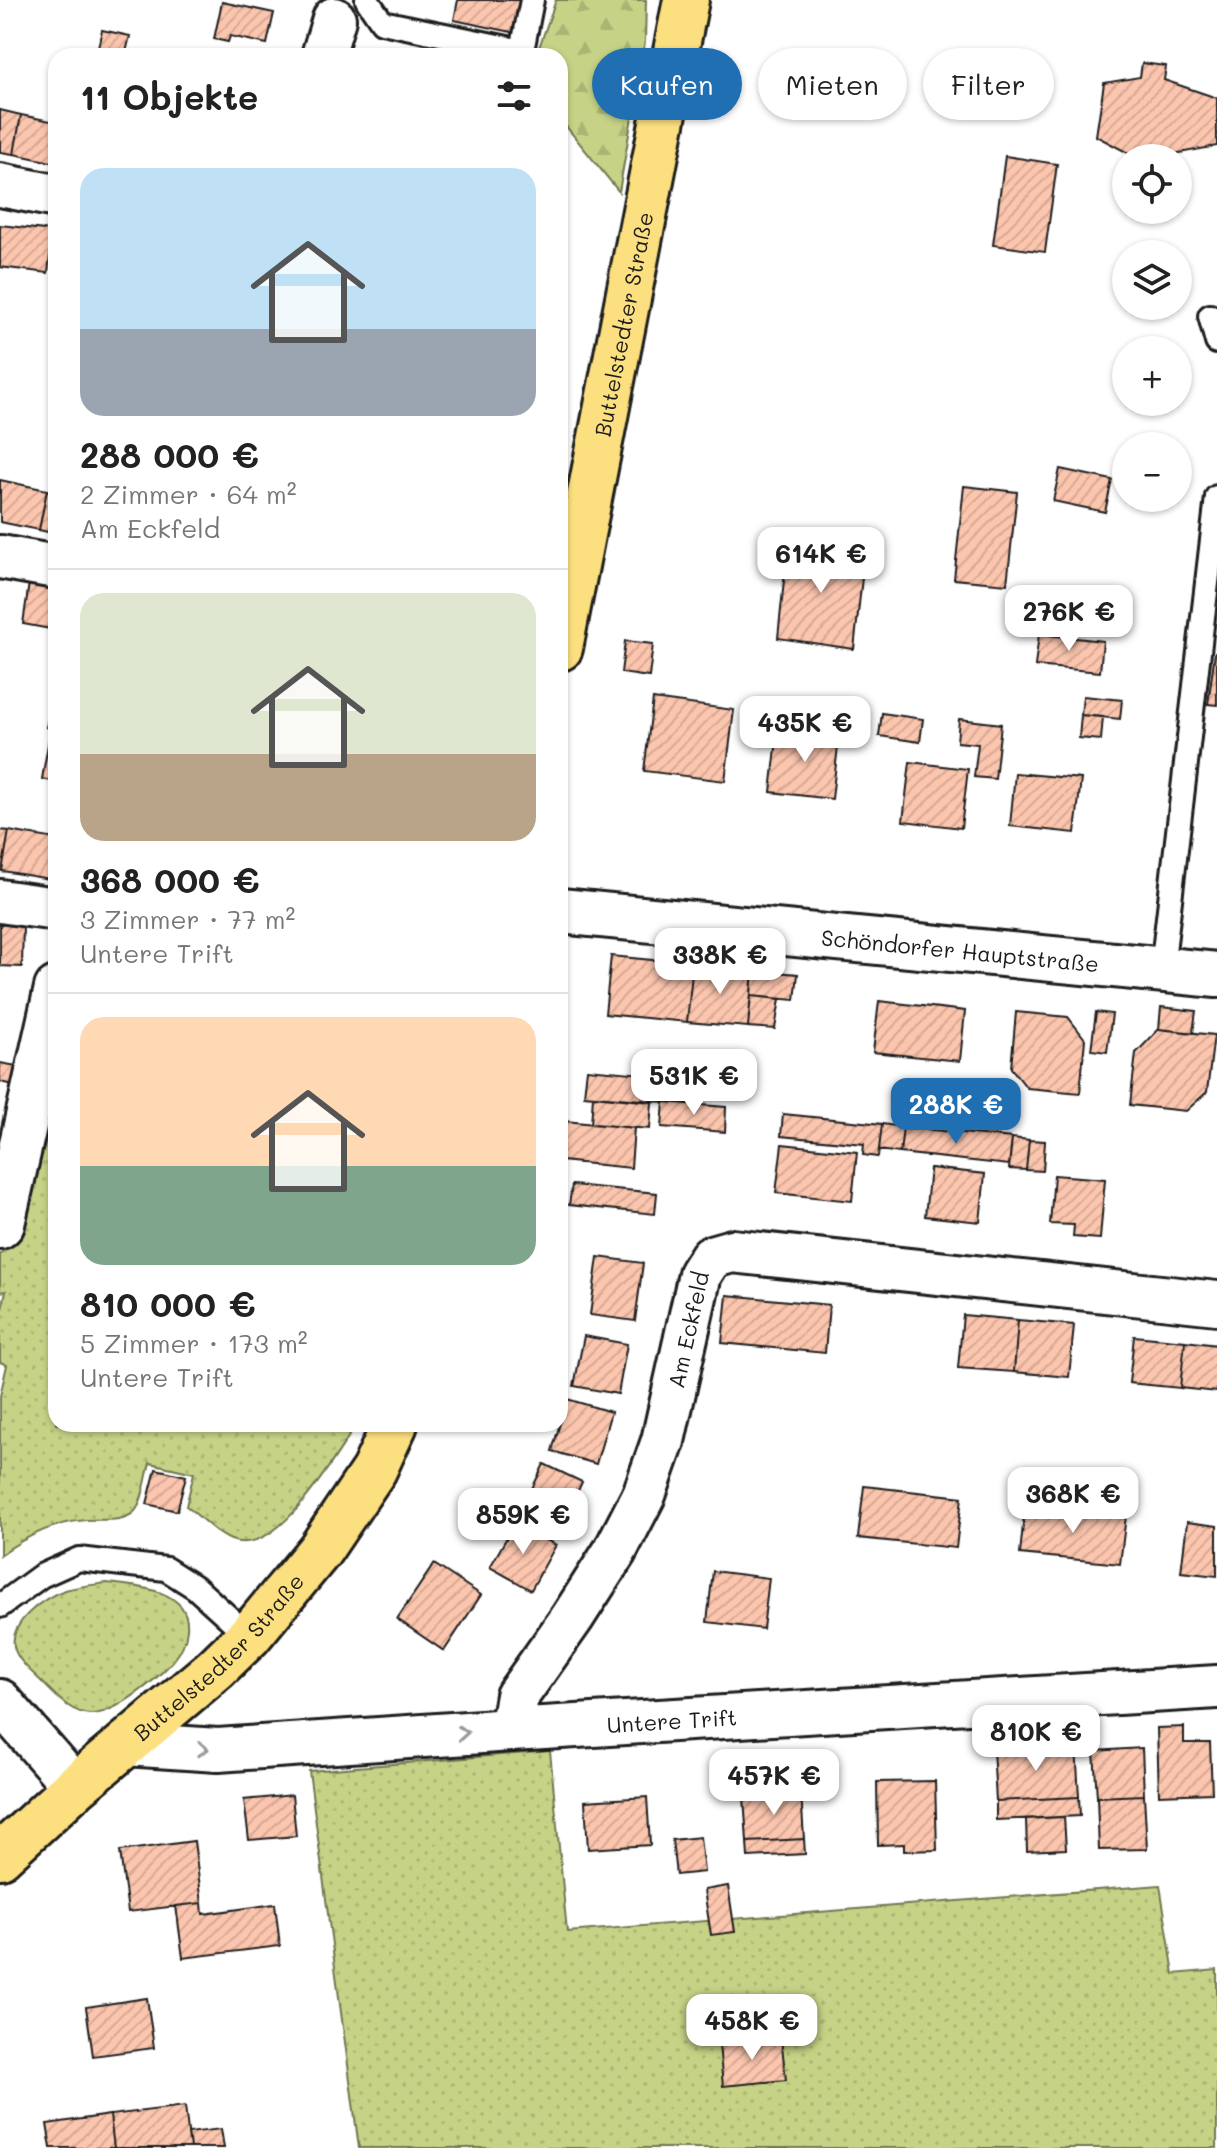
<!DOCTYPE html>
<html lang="de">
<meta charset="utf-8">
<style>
body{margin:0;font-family:Mali,sans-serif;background:#f2f2f2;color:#222;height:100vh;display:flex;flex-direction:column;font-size:30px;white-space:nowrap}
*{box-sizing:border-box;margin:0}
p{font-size:26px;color:#767676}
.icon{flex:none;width:44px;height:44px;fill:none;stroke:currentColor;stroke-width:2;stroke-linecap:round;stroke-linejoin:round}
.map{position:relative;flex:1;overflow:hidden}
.sheet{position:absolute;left:48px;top:48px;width:520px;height:1384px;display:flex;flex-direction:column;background:#fff;border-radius:24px;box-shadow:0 2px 6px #0004}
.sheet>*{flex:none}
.top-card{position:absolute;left:592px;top:48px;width:504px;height:72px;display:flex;gap:16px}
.buttons{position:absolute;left:1112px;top:144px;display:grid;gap:16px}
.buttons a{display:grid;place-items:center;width:80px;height:80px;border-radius:50%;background:#fff;box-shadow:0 2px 6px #0004;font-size:40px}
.price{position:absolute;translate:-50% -68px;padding:0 18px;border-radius:16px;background:#fff;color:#222;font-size:26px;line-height:52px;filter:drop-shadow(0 2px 4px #0008)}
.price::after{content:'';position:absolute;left:50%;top:48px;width:24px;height:18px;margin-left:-12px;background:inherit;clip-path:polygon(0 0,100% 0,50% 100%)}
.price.selected{background:#1f6fb2;color:#fff}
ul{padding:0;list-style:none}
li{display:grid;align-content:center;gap:16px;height:424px;padding:0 32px}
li+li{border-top:2px solid #e0e0e0}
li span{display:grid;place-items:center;height:248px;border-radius:24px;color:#555}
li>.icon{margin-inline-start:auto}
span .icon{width:144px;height:144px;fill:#fffc;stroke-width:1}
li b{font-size:34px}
h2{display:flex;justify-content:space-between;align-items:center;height:96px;padding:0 32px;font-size:34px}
.chip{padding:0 28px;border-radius:36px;background:#fff;box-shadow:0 2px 6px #0004;font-size:28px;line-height:72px}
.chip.selected{background:#1f6fb2;color:#fff}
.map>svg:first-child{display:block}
.grass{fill:url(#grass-dots);stroke:#717851;stroke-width:2}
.forest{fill:url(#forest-firs);stroke:#717851;stroke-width:2}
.building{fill:url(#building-hatch);stroke:#1c1c1c;stroke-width:2}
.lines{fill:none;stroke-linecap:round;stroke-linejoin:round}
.service-casing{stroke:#1c1c1c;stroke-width:28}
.minor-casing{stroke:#1c1c1c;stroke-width:48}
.tertiary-casing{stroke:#1c1c1c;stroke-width:50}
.primary-casing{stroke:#1c1c1c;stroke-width:50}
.service{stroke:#fff;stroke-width:22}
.minor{stroke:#fff;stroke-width:42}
.tertiary{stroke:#fff;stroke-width:44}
.primary{stroke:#fce080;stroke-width:44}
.oneway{stroke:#999}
.labels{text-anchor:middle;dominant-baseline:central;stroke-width:7;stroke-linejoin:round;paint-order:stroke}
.street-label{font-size:22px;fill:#1c1c1c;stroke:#fff}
</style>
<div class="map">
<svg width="1217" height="2148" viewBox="0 0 1217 2148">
<defs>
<pattern id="grass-dots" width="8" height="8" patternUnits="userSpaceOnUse" patternTransform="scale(2)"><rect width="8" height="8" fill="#c6d386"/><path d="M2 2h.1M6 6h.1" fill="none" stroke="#aab573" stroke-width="1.8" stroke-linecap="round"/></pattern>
<pattern id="forest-firs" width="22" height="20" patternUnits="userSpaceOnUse" patternTransform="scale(2)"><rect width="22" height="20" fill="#c6d386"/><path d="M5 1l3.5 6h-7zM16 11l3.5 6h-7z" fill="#aab573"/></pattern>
<pattern id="building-hatch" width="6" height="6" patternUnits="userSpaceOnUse" patternTransform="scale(2)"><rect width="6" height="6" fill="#fbc5ae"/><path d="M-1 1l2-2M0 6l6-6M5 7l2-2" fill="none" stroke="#d7a995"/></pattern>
</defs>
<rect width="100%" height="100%" fill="#fff"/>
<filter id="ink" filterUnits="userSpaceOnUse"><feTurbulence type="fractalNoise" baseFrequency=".0125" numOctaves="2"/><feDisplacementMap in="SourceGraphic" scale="16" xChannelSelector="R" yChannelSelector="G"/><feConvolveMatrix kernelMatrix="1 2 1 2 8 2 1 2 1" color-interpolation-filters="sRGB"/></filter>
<g filter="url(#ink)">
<!-- grass -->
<path class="grass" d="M56 1075V1424H355L351 1433C330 1464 277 1558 231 1540 215 1534 200 1516 186 1506L194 1473 150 1463C146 1476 143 1502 135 1511 124 1523 101 1519 86 1520 55 1522 25 1537 0 1555V1396L7 1365 0 1362V1318L6 1291 0 1292V1254L11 1243Z
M107 1583C135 1586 191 1589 187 1629 186 1641 181 1652 173 1661 157 1679 117 1713 92 1714 73 1714 59 1699 47 1687 37 1676 20 1664 15 1650 6 1624 44 1597 65 1590 79 1586 93 1585 107 1583Z
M550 1751 567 1932 1160 1885 1174 1974 1217 1970V2148H359L309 1771Z"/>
<!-- forest -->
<path class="forest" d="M556 0H646L645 42 619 192 560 119V56H536Z"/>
<!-- building -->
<path class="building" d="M458 0H528L521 34 454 20Z
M222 2 274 13 267 44 230 36 228 42 214 39Z
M102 30 130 36 125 56H96Z
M1142 63 1166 66 1164 80 1217 98V146L1153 158 1130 154 1096 136 1104 83 1140 77Z
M0 110 21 115 14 154 0 152Z
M21 115 56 122V163L14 154Z
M1005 156 1057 164 1045 252 993 245Z
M0 225 53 231 48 273 0 267Z
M1060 469 1112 480 1105 512 1053 501Z
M0 480 47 490 39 530 0 522Z
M964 486 1017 492 1007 584 954 579Z
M47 490 56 492V534L39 530Z
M788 542 865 551 854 649 778 638Z
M29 583 56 587V630L23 624Z
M1039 634 1103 641 1100 672 1035 666Z
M625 641 653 644 649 677 621 673Z
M1215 652H1217V705L1208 704Z
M1083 696 1122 700 1120 719 1081 715Z
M653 699 734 710 725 781 644 771Z
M52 704 56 705V730L46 727Z
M753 707 778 709 775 730 751 728Z
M882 713 923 719 920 742 879 736Z
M1081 715 1103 717 1101 740 1079 738Z
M959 719 1001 724 995 779 974 777 978 744 957 742Z
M778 730 839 737 832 799 771 792Z
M49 739 56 740V782L42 779Z
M910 762 968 769 961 828 903 821Z
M1015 773 1081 779 1075 833 1010 826Z
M0 830 9 831 2 871 0 870Z
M9 831 56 839V880L2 871Z
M0 924H23L22 967 0 966Z
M611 956 693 964 687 1022 605 1014Z
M693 964 753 970 748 1027 687 1022Z
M753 970 798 974 795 1000 751 996Z
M751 996 780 999 775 1029 748 1027Z
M879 1001 965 1011 960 1061 873 1052Z
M1161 1007 1196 1011 1193 1033 1159 1029Z
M1016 1012 1068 1017 1085 1039 1080 1093 1027 1088 1011 1068Z
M1096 1012 1112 1014 1107 1052 1091 1050Z
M1159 1029 1214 1035 1207 1092 1186 1111 1130 1105 1136 1053Z
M657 1052 691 1055 687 1104 584 1095 587 1069 655 1075Z
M0 1063 17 1066 14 1085 0 1082Z
M593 1096 652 1102 650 1129 591 1124Z
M664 1102 726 1107 725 1132 662 1127Z
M783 1114 882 1124 878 1157 863 1155 864 1144 781 1136Z
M565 1121 634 1128 631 1168 561 1161Z
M882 1124 903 1127 900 1153 879 1150Z
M903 1127 1012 1138 1009 1165 900 1153Z
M1012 1138 1029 1140 1026 1170 1009 1169Z
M1029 1140 1045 1141 1043 1171 1026 1170Z
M782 1144 857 1152 852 1201 776 1193Z
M930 1168 985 1174 980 1222 925 1216Z
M1054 1175 1105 1179 1100 1239 1073 1237 1074 1225 1050 1224Z
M572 1185 657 1193 655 1214 569 1205Z
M598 1257 643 1263 635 1321 590 1315Z
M727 1295 829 1305 825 1353 722 1343Z
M963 1315 1018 1320 1014 1372 958 1368Z
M1018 1320 1074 1325 1069 1377 1014 1372Z
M584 1336 627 1344 618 1394 574 1386Z
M1134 1336 1185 1341 1180 1388 1129 1383Z
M1185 1341 1217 1345V1392L1180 1388Z
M567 1399 611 1412 596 1464 552 1451Z
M544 1464 582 1482 561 1527 522 1509Z
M156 1469 186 1476 177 1511 147 1504Z
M864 1486 962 1497 956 1548 858 1538Z
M1025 1505 1126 1516 1120 1564 1020 1554Z
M1187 1522 1217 1526V1576L1181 1572Z
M515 1523 556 1545 531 1590 490 1567Z
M434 1564 481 1595 444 1651 397 1619Z
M713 1571 769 1578 763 1629 707 1622Z
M1184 1727V1743H1210L1212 1793 1159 1795 1157 1728Z
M1076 1746 1079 1797 996 1801 993 1749Z
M1142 1748 1144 1795 1097 1797 1094 1751Z
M935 1781 937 1850 904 1851V1844L878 1845 877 1782Z
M801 1792 804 1839 747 1842 744 1796Z
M292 1795 296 1836 249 1840 244 1800Z
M1144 1795 1147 1849 1099 1850 1097 1797Z
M647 1797 650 1845 588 1849 585 1801Z
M1079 1797 1080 1816 996 1820V1801Z
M1064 1817 1066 1849 1027 1851 1026 1819Z
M700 1837 704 1872 676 1875 672 1840Z
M804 1839 805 1854 748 1857 747 1842Z
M194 1841 202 1903 128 1912 120 1851Z
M728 1886 735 1932 711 1935 704 1890Z
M202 1903 203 1914 275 1904 280 1946 183 1958 176 1906Z
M147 1998 154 2048 93 2056 86 2007Z
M781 2038 786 2080 723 2086 719 2044Z
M185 2106 190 2148H114L110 2115Z
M110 2115 114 2148H51L47 2124Z
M221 2129 224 2148H190L188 2133Z"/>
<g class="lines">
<defs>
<path id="service" d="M367 0 382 22 522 51 532 0
M1210 316 1217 342
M1162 969 1217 497
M0 1606 41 1576 79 1559 166 1569 196 1588 249 1636"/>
<g id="minor">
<path d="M323 56 334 19"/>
<path d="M0 185 56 196"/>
<path d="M0 557 56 567"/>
<path d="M0 901 56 909"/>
<path d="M0 1227 3 1224 56 988"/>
<path d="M0 1701 75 1787"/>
<path id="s1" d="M511 1730 517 1696 572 1618 615 1551 644 1495 663 1441 700 1274 711 1257 732 1251 1217 1303"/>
<path id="s2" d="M125 1744 218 1750 511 1730 1217 1687"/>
</g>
<g id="tertiary">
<path id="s3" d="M560 911 1217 975"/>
</g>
<g id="primary">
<path id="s4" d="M560 648 686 0"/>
<path id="s5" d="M0 1856 75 1787 215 1669 249 1636 320 1550 374 1470 395 1424"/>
</g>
</defs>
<!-- service casing -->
<use href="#service" class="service-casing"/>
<!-- minor casing -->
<use href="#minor" class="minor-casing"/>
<!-- tertiary casing -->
<use href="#tertiary" class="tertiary-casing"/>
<!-- primary casing -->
<use href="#primary" class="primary-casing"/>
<!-- service -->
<use href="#service" class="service"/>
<!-- minor -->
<use href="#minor" class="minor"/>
<!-- tertiary -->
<use href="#tertiary" class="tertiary"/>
<!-- primary -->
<use href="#primary" class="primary"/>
</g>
<!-- one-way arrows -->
<defs><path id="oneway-chevron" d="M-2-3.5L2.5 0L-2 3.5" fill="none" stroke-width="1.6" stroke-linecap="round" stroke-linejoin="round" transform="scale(2)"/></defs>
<g class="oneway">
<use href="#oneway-chevron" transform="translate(463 1733) rotate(-4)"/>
<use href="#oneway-chevron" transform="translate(203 1749) rotate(3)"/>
</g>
</g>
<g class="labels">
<!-- street labels -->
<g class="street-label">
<text stroke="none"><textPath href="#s4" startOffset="330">Buttelstedter Straße</textPath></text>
<text stroke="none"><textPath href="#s3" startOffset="402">Schöndorfer Hauptstraße</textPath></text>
<text stroke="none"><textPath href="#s1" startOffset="444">Am Eckfeld</textPath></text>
<text stroke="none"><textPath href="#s5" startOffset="296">Buttelstedter Straße</textPath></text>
<text stroke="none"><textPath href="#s2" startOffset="548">Untere Trift</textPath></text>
</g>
</g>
</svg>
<div class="buttons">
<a><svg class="icon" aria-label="locate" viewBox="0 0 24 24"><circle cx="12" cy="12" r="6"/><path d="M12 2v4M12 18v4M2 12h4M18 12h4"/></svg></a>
<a><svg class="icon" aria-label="layers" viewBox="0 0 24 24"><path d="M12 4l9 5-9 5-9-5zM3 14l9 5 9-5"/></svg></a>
<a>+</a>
<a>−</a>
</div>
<b class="price" style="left:821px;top:595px">614K €</b>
<b class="price" style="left:1069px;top:653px">276K €</b>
<b class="price" style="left:805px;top:764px">435K €</b>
<b class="price" style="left:720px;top:996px">338K €</b>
<b class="price" style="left:694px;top:1117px">531K €</b>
<b class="price selected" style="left:956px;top:1146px">288K €</b>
<b class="price" style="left:1073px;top:1535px">368K €</b>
<b class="price" style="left:523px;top:1556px">859K €</b>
<b class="price" style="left:1036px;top:1773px">810K €</b>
<b class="price" style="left:774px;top:1817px">457K €</b>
<b class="price" style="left:752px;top:2062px">458K €</b>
<div class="top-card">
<a class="chip selected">Kaufen</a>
<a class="chip">Mieten</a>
<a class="chip">Filter</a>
</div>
<section class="sheet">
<h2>11 Objekte<svg class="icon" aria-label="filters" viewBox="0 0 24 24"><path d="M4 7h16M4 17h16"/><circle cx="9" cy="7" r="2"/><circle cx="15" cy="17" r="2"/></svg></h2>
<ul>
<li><span style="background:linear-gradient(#bfe0f5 65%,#9aa5b1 0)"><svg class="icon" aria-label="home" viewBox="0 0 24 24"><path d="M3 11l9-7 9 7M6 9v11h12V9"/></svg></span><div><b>288 000 €</b><p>2 Zimmer · 64 m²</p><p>Am Eckfeld</p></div></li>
<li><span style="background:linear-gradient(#dfe7d0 65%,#b9a48a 0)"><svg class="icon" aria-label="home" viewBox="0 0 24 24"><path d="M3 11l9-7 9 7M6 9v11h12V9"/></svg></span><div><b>368 000 €</b><p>3 Zimmer · 77 m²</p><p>Untere Trift</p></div></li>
<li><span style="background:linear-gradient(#ffd9b3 60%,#7fa58c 0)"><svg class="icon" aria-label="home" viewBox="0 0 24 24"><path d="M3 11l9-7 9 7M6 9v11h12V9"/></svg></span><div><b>810 000 €</b><p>5 Zimmer · 173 m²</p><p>Untere Trift</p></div></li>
</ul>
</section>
</div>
